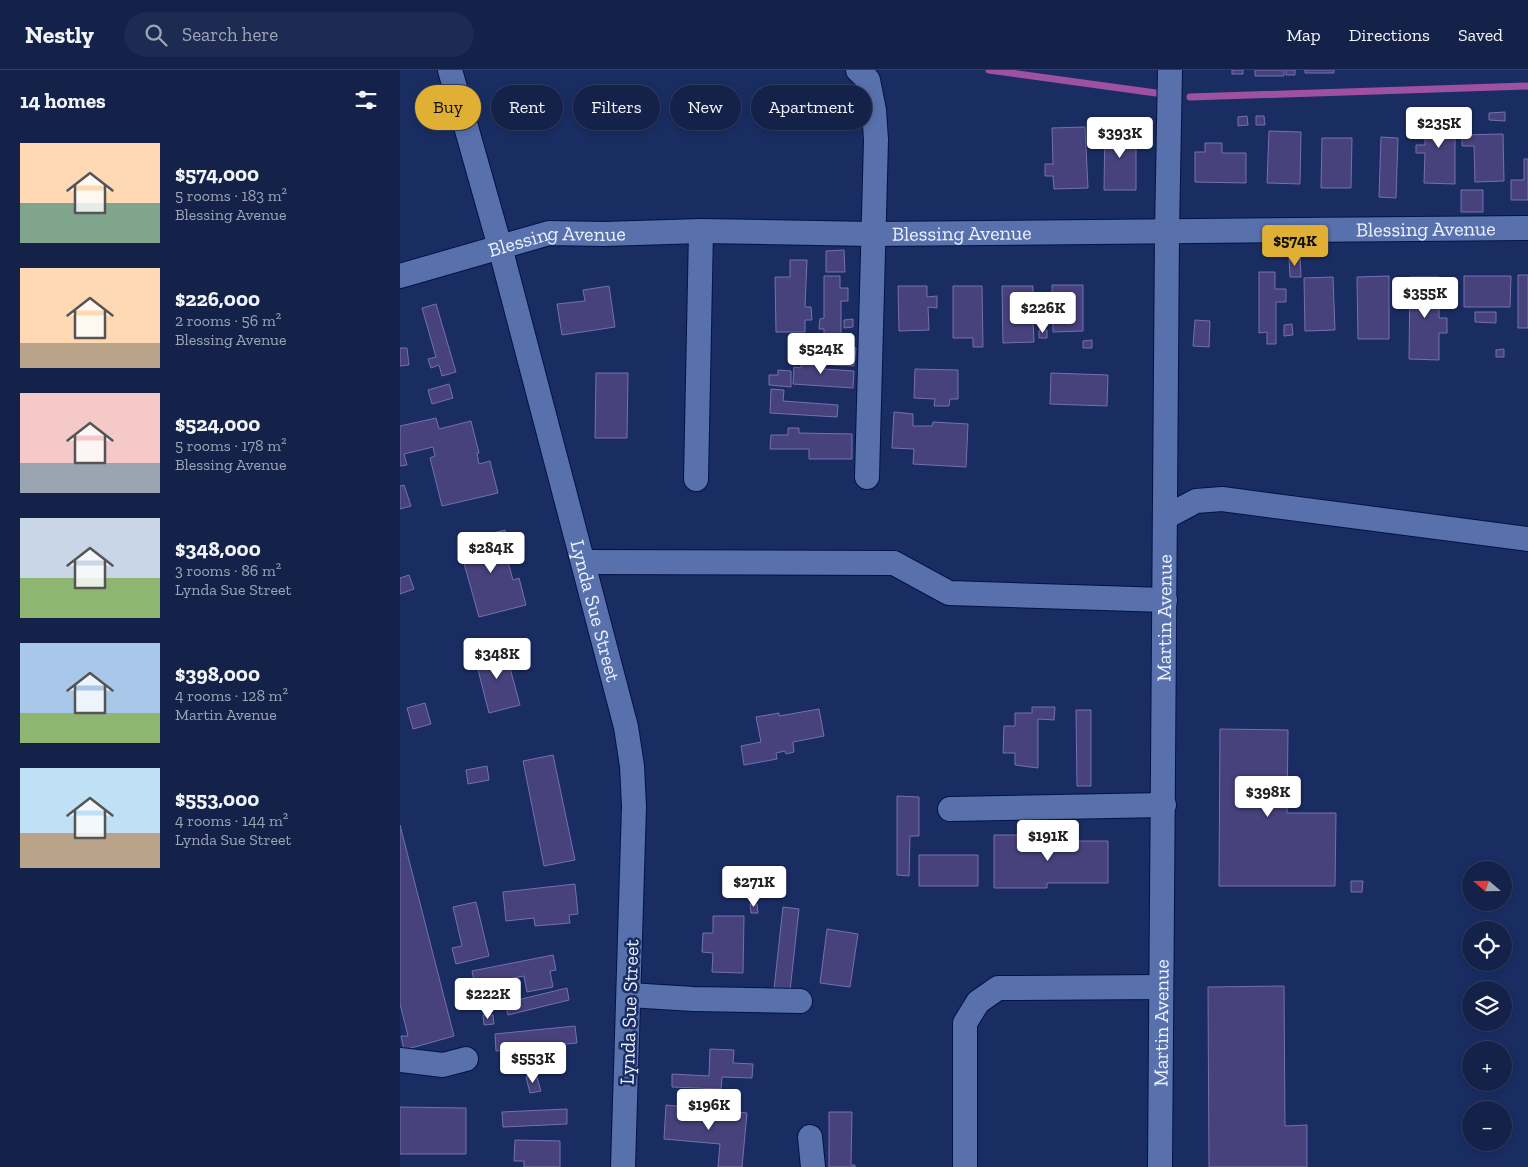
<!DOCTYPE html>
<meta charset="utf-8">
<style>
body{margin:0;font-family:"Zilla Slab",serif;background:#1d2a51;color:#f1f3f6;height:100vh;display:flex;flex-direction:column;font-size:19px;white-space:nowrap}
*{box-sizing:border-box;margin:0}
p{font-size:16px;color:#9da4b5}
.icon{flex:none;width:28px;height:28px;fill:none;stroke:currentColor;stroke-width:2;stroke-linecap:round;stroke-linejoin:round}
.map{position:relative;flex:1;overflow:hidden}
.sheet{display:flex;flex-direction:column;background:#14224a;width:400px}
.sheet>*{flex:none}
.guide{position:absolute;left:15px;top:15px;width:475px;height:45px;display:flex;gap:10px}
.needle{width:32px;rotate:290deg}
.fabs{position:absolute;left:1062px;top:791px;display:grid;gap:10px}
.fabs a{display:grid;place-items:center;width:50px;height:50px;border-radius:50%;background:#14224a;box-shadow:0 2px 8px #0003,0 0 0 1px #333f62;font-size:25px}
.price{position:absolute;translate:-50% -42px;padding:0 11px;border-radius:5px;background:#fff;color:#222;font-size:16px;line-height:32px;filter:drop-shadow(0 1px 2px #0008)}
.price::after{content:'';position:absolute;left:50%;top:30px;width:15px;height:11px;margin-left:-8px;background:inherit;clip-path:polygon(0 0,100% 0,50% 100%)}
.price.active{background:#e0b034;color:#111}
ul{padding:0;list-style:none}
li{display:flex;align-items:center;gap:15px;height:125px;padding:0 20px}
li span{display:grid;place-items:center;flex:none;width:140px;height:100px;border-radius:0px;color:#555}
li>.icon{margin-inline-start:auto}
span .icon{width:60px;height:60px;fill:#fffc;stroke-width:1}
li b{font-size:21px}
h2{display:flex;justify-content:space-between;align-items:center;height:60px;padding:0 20px;font-size:21px}
.chip{padding:0 18px;border-radius:22px;background:#14224a;box-shadow:0 2px 8px #0003,0 0 0 1px #333f62;font-size:18px;line-height:45px}
.chip.active{background:#e0b034;color:#111}
header{display:flex;align-items:center;gap:30px;box-sizing:border-box;height:70px;padding:0 25px;background:#14224a;border-bottom:1px solid #333f62}
header strong{font-size:24px}
nav{display:flex;gap:28px;margin-inline-start:auto;font-size:18px}
.search{width:350px;height:45px;background:#1d2a51;display:flex;align-items:center;gap:12px;box-sizing:border-box;padding:0 18px;border-radius:28px;color:#9da4b5;font-size:19px}
main{display:flex;flex:1;min-height:0}
.map>svg:first-child{display:block}
.lines{fill:none;stroke-linecap:round;stroke-linejoin:round}
.stream{stroke:#9e51a1;stroke-width:7}
.building{fill:#47417c;stroke:#7570b0}
.minor-casing{stroke:#051245;stroke-width:26}
.minor{stroke:#5871ac;stroke-width:24}
.labels{text-anchor:middle;dominant-baseline:central;stroke-width:5;stroke-linejoin:round;paint-order:stroke}
.street-label{font-size:20px;fill:#eaf1fe;stroke:#1a2d62}
</style>
<header>
<strong>Nestly</strong>
<div class="search"><svg class="icon" aria-label="search" viewBox="0 0 24 24"><circle cx="10" cy="10" r="6"/><path d="M15 15l6 6"/></svg>Search here</div>
<nav><a>Map</a><a>Directions</a><a>Saved</a></nav>
</header>
<main>
<section class="sheet">
<h2>14 homes<svg class="icon" aria-label="filters" viewBox="0 0 24 24"><path d="M4 7h16M4 17h16"/><circle cx="9" cy="7" r="2"/><circle cx="15" cy="17" r="2"/></svg></h2>
<ul>
<li><span style="background:linear-gradient(#ffd9b3 60%,#7fa58c 0)"><svg class="icon" aria-label="home" viewBox="0 0 24 24"><path d="M3 11l9-7 9 7M6 9v11h12V9"/></svg></span><div><b>$574,000</b><p>5 rooms · 183 m²</p><p>Blessing Avenue</p></div></li>
<li><span style="background:linear-gradient(#ffd9b3 75%,#b9a48a 0)"><svg class="icon" aria-label="home" viewBox="0 0 24 24"><path d="M3 11l9-7 9 7M6 9v11h12V9"/></svg></span><div><b>$226,000</b><p>2 rooms · 56 m²</p><p>Blessing Avenue</p></div></li>
<li><span style="background:linear-gradient(#f6c9c9 70%,#9aa5b1 0)"><svg class="icon" aria-label="home" viewBox="0 0 24 24"><path d="M3 11l9-7 9 7M6 9v11h12V9"/></svg></span><div><b>$524,000</b><p>5 rooms · 178 m²</p><p>Blessing Avenue</p></div></li>
<li><span style="background:linear-gradient(#c9d6e8 60%,#8fb573 0)"><svg class="icon" aria-label="home" viewBox="0 0 24 24"><path d="M3 11l9-7 9 7M6 9v11h12V9"/></svg></span><div><b>$348,000</b><p>3 rooms · 86 m²</p><p>Lynda Sue Street</p></div></li>
<li><span style="background:linear-gradient(#a9c7e8 70%,#8fb573 0)"><svg class="icon" aria-label="home" viewBox="0 0 24 24"><path d="M3 11l9-7 9 7M6 9v11h12V9"/></svg></span><div><b>$398,000</b><p>4 rooms · 128 m²</p><p>Martin Avenue</p></div></li>
<li><span style="background:linear-gradient(#bfe0f5 65%,#b9a48a 0)"><svg class="icon" aria-label="home" viewBox="0 0 24 24"><path d="M3 11l9-7 9 7M6 9v11h12V9"/></svg></span><div><b>$553,000</b><p>4 rooms · 144 m²</p><p>Lynda Sue Street</p></div></li>
</ul>
</section>
<div class="map">
<svg width="1128" height="1097" viewBox="0 0 1128 1097">
<rect width="100%" height="100%" fill="#1a2d62"/>
<g class="lines">
<!-- stream -->
<path class="stream" d="M589 0 756 23
M790 27 1128 16"/>
</g>
<!-- building -->
<path class="building" d="M832 0H843V4H832Z
M855 0H884V6H855Z
M886 0H895V5H886Z
M905 0H934V3H905Z
M1105 42V51L1089 50V43Z
M1025 44H1055V114L1024 113 1025 83H1016V75H1025Z
M847 46 848 55 838 56V47Z
M856 46H864L865 55H856Z
M701 48H710V56H701Z
M685 57 688 118 654 119 653 106H645V94H653L652 58Z
M705 58 736 59V120H704Z
M869 61 901 62 900 114 867 113Z
M1103 64 1104 111 1075 112 1074 76H1062V65Z
M981 67 998 68 996 128 979 127Z
M922 68H952L951 118H921Z
M805 73H822V83H846V113L795 112V82H805Z
M1124 89H1128V130H1111V110H1124Z
M1061 120H1083V142H1061Z
M444 180 445 202H426V181Z
M889 186H900L901 207H890Z
M390 190H407L405 237H411L412 250H405V262H376L375 207H390Z
M859 202H875V219H886V232H876V274H867V262L859 263Z
M1118 205H1128V258H1118Z
M424 206H440V218H448V231H441V266H424V259H419L420 249 424 248Z
M989 206V269H958L957 207Z
M1064 206H1111L1110 237H1064Z
M933 207 935 260 905 261 904 208Z
M1010 207H1039V248H1047V263H1039V290L1009 289Z
M652 215H683V261L653 262Z
M209 216 215 257 162 265 157 234 185 231 183 220Z
M498 216H527V227L537 226V238L528 237 529 260 499 261Z
M553 216H582L583 277H573V268H553Z
M602 216H633V228H642V249H633L634 272 603 273Z
M36 234 56 302 42 306 39 295 31 298 28 289 36 287 22 238Z
M1075 242H1096V253L1075 252Z
M453 249V257L444 258V250Z
M795 250 810 251 809 277 793 276Z
M892 254 893 265 884 266V255Z
M639 260H647V268H639Z
M692 270V278H683V271Z
M434 277 456 278 454 296 433 295Z
M0 278H7L9 295 0 296Z
M1104 279V287H1096V280Z
M402 287 424 288 423 299 454 301 453 318 393 314 394 297 401 298Z
M515 299 558 300V329H550L549 336H534L535 329 514 328Z
M378 300 391 301V317L369 315V305H378Z
M196 303H228L227 368H195Z
M651 303 708 305 707 336 650 334Z
M49 314 53 328 32 334 28 320Z
M371 319 384 320 383 331 438 335 437 347 370 343Z
M494 342 513 344V356H532L533 352 568 354 566 397 513 394 514 379 492 378Z
M36 348 39 359 71 351 79 383H77L79 394 90 391 98 423 42 436 30 388 35 386 33 377 4 384 7 395 0 396V356Z
M388 358H399V363L452 364V389H409V379H370L371 365H388Z
M4 415 11 436 0 439V416Z
M105 460 113 491 108 492 113 510 119 508 126 535 79 547 58 472Z
M9 505 14 519 0 524V508Z
M104 576 120 635 89 643 74 584Z
M25 633 31 654 13 659 7 638Z
M632 637H655L654 650 638 649V698L615 695V683H603L604 656H615V643H632Z
M419 639 424 666 393 672 394 682 386 684 385 681 376 683 377 689 344 695 341 676 361 672 356 647 379 643V646Z
M676 640H691V716H677Z
M820 659 888 660 887 743H936L935 816H819Z
M153 685 175 790 144 796 123 691Z
M87 696 89 710 68 714 66 700Z
M497 726 519 727V766H510L509 806 497 805Z
M0 755 54 966 4 980 1 966H8L0 934Z
M594 765H647V771H708V813H647V818H594Z
M519 785H578V816H519Z
M951 811H963L962 822H951Z
M175 814 178 844 169 845 170 853 135 856 134 848 106 851 103 822Z
M76 832 89 886 56 894 52 878 62 876 53 837Z
M350 834H357L358 843H351Z
M383 837 399 839 390 921 374 919Z
M313 846H344L343 903 312 902 313 883 302 882 303 863H313Z
M427 859 458 864 450 917 420 913Z
M153 885 156 900 150 901 153 917 127 922 124 906 92 912 93 916 76 920 72 901Z
M884 916 885 1056 907 1055V1097H809L808 917Z
M167 918 169 930 108 945 105 933Z
M83 945H93L94 954 84 955Z
M175 956 177 973 154 975 155 992 139 994 137 977 96 981 95 964Z
M310 979 334 980 333 993 353 994 352 1008 322 1007 321 1019 272 1017V1004L309 1006Z
M136 1004 141 1021 130 1023 126 1007Z
M266 1035 347 1043 342 1097H318L320 1074 264 1069Z
M0 1037 66 1038V1084H0Z
M167 1039V1054L103 1057 102 1042Z
M429 1042H452L451 1095H455V1097H429Z
M115 1070 160 1071V1097H124V1091H114Z"/>
<g class="lines">
<defs>
<g id="minor">
<path id="s1" d="M50 0 100 177 226 657 232 696 234 736 223 1097"/>
<path d="M458 0 468 10 474 40 476 70 467 407"/>
<path id="s2" d="M0 206 149 163 204 164 301 161 472 164 1128 158"/>
<path d="M296 409 301 161"/>
<path d="M766 447 796 431 822 429 1128 469"/>
<path d="M183 492 494 493 549 523 765 530"/>
<path d="M550 739 764 735"/>
<path d="M229 925 293 929 400 931"/>
<path d="M0 990 43 995 66 989"/>
<path d="M410 1067 413 1097"/>
<path d="M565 1097V953L578 932 598 918 761 917"/>
<path id="s3" d="M760 1097 767 162 770 0"/>
</g>
</defs>
<!-- minor casing -->
<use href="#minor" class="minor-casing"/>
<!-- minor -->
<use href="#minor" class="minor"/>
</g>
<g class="labels">
<!-- street labels -->
<g class="street-label">
<text stroke="none"><textPath href="#s2" startOffset="1032">Blessing Avenue</textPath></text>
<text stroke="none"><textPath href="#s2" startOffset="568">Blessing Avenue</textPath></text>
<text stroke="none"><textPath href="#s2" startOffset="162">Blessing Avenue</textPath></text>
<text stroke="none"><textPath href="#s1" startOffset="560">Lynda Sue Street</textPath></text>
<text stroke="none"><textPath href="#s3" startOffset="549">Martin Avenue</textPath></text>
<text transform="translate(229 942) rotate(-88)">Lynda Sue Street</text>
<text stroke="none"><textPath href="#s3" startOffset="144">Martin Avenue</textPath></text>
</g>
</g>
</svg>
<div class="fabs">
<a><svg class="needle" viewBox="-14 -14 28 28"><path d="M0-13l5 13h-10z" fill="#e53935"/><path d="M0 13l5-13h-10z" fill="#9da4b5"/></svg></a>
<a><svg class="icon" aria-label="locate" viewBox="0 0 24 24"><circle cx="12" cy="12" r="6"/><path d="M12 2v4M12 18v4M2 12h4M18 12h4"/></svg></a>
<a><svg class="icon" aria-label="layers" viewBox="0 0 24 24"><path d="M12 4l9 5-9 5-9-5zM3 14l9 5 9-5"/></svg></a>
<a>+</a>
<a>−</a>
</div>
<b class="price" style="left:1039px;top:79px">$235K</b>
<b class="price" style="left:720px;top:89px">$393K</b>
<b class="price active" style="left:895px;top:197px">$574K</b>
<b class="price" style="left:1025px;top:249px">$355K</b>
<b class="price" style="left:643px;top:264px">$226K</b>
<b class="price" style="left:421px;top:305px">$524K</b>
<b class="price" style="left:91px;top:504px">$284K</b>
<b class="price" style="left:97px;top:610px">$348K</b>
<b class="price" style="left:868px;top:748px">$398K</b>
<b class="price" style="left:648px;top:792px">$191K</b>
<b class="price" style="left:354px;top:838px">$271K</b>
<b class="price" style="left:88px;top:950px">$222K</b>
<b class="price" style="left:133px;top:1014px">$553K</b>
<b class="price" style="left:309px;top:1061px">$196K</b>
<div class="guide">
<a class="chip active">Buy</a>
<a class="chip">Rent</a>
<a class="chip">Filters</a>
<a class="chip">New</a>
<a class="chip">Apartment</a>
</div>
</div>
</main>
